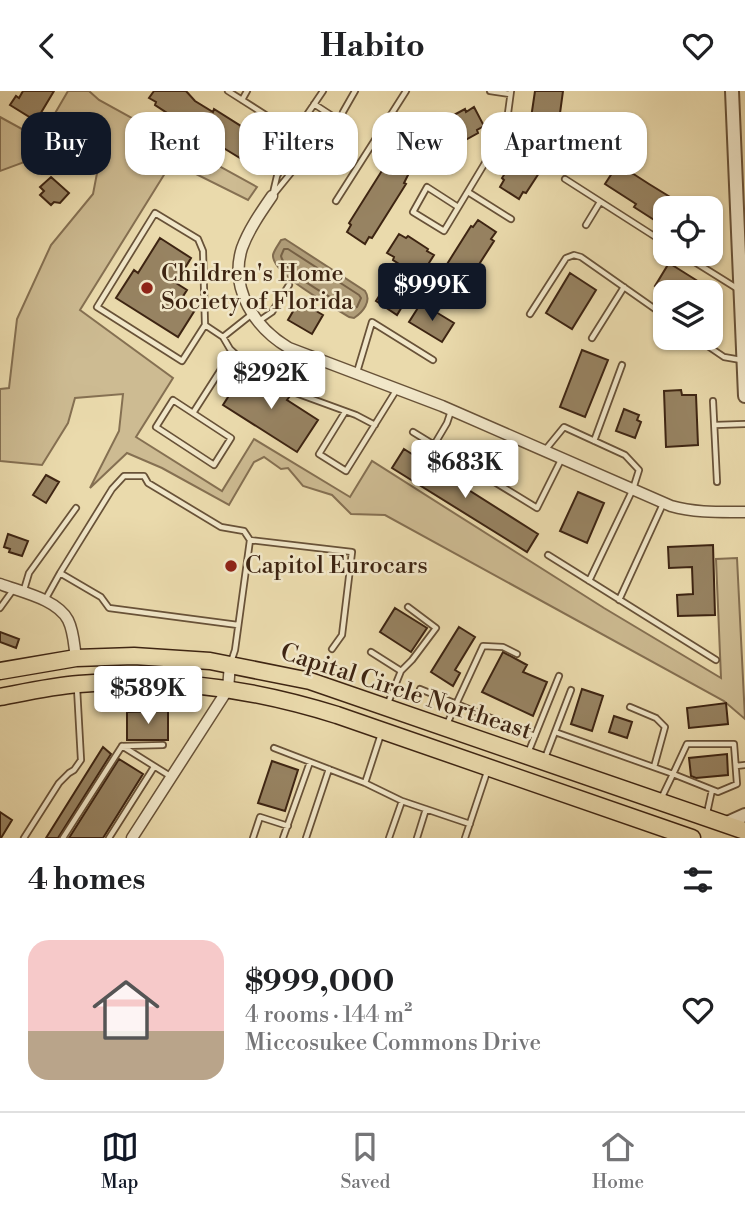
<!DOCTYPE html>
<meta charset="utf-8">
<style>
body{margin:0;font-family:"Libre Bodoni",serif;background:#f2f2f2;color:#202124;height:100vh;display:flex;flex-direction:column;font-size:26px;white-space:nowrap}
*{box-sizing:border-box;margin:0}
p{font-size:23px;color:#757577}
.icon{flex:none;width:38px;height:38px;fill:none;stroke:currentColor;stroke-width:2;stroke-linecap:round;stroke-linejoin:round}
.map{position:relative;height:747px;overflow:hidden}
.details{display:flex;flex-direction:column;background:#fff;flex:1}
.details>*{flex:none}
.banner{position:absolute;left:21px;top:21px;width:704px;height:63px;display:flex;gap:14px}
.buttons{position:absolute;left:653px;top:105px;display:grid;gap:14px}
.buttons a{display:grid;place-items:center;width:70px;height:70px;border-radius:14px;background:#fff;box-shadow:0 2px 5px #0004;font-size:35px}
.price{position:absolute;translate:-50% -60px;padding:0 16px;border-radius:7px;background:#fff;color:#222;font-size:23px;line-height:46px;filter:drop-shadow(0 2px 4px #0008)}
.price::after{content:'';position:absolute;left:50%;top:42px;width:21px;height:16px;margin-left:-10px;background:inherit;clip-path:polygon(0 0,100% 0,50% 100%)}
.price.on{background:#111827;color:#fff}
ul{padding:0;list-style:none}
li{display:flex;align-items:center;gap:21px;height:175px;padding:0 28px}
li span{display:grid;place-items:center;flex:none;width:196px;height:140px;border-radius:21px;color:#555}
li>.icon{margin-inline-start:auto}
span .icon{width:84px;height:84px;fill:#fffc;stroke-width:1}
li b{font-size:30px}
h2{display:flex;justify-content:space-between;align-items:center;height:84px;padding:0 28px;font-size:30px}
.tag{padding:0 24px;border-radius:21px;background:#fff;box-shadow:0 2px 5px #0004;font-size:24px;line-height:63px}
.tag.on{background:#111827;color:#fff}
header{display:flex;justify-content:space-between;align-items:center;height:91px;padding:0 28px;background:#fff;font-size:32px;font-weight:700}
.menu{display:flex;justify-content:space-around;align-items:center;height:98px;border-top:2px solid #e0e0e0;background:#fff;font-size:19px;color:#757577}
.menu a{display:grid;justify-items:center;gap:4px}
.menu .on{color:#111827}
.map>svg:first-child{display:block}
.green{fill:#cdbb92;stroke:#857052;stroke-width:2}
.water{fill:#af9c78;stroke:#816c4f;stroke-width:2}
.lines{fill:none;stroke-linecap:round;stroke-linejoin:round}
.shore{stroke:#766045;stroke-width:2}
.building{fill:#978362;stroke:#3d2412;stroke-width:2}
.service-casing{stroke:#685238;stroke-width:8}
.minor-casing{stroke:#685238;stroke-width:13}
.tertiary-casing{stroke:#685238;stroke-width:16}
.primary-casing{stroke:#3d2412;stroke-width:19}
.service{stroke:#f1e7c9;stroke-width:4.5}
.minor{stroke:#f1e7c9;stroke-width:10}
.tertiary{stroke:#f1e7c9;stroke-width:12}
.primary{stroke:#eadaac;stroke-width:16}
.poi-dot{fill:#8f2418;stroke:#f1e7c9;stroke-width:2.5}
.labels{text-anchor:middle;dominant-baseline:central;stroke-width:5;stroke-linejoin:round;paint-order:stroke}
.poi-label{font-size:24px;fill:#3d2412;stroke:#f1e7c9;text-anchor:start}
.street-label{font-size:24px;fill:#3d2412;stroke:#f1e7c9}
</style>
<header><svg class="icon" aria-label="back" viewBox="0 0 24 24"><path d="M15 5l-7 7 7 7"/></svg>Habito<svg class="icon" aria-label="heart" viewBox="0 0 24 24"><path d="M12 20l-8-8c-3-5 5-10 8-4 3-6 11-1 8 4z"/></svg></header>
<div class="map">
<svg width="745" height="747" viewBox="0 0 745 747">
<rect width="100%" height="100%" fill="#eadaac"/>
<filter id="stains"><feTurbulence type="fractalNoise" baseFrequency=".00286" numOctaves="4"/><feColorMatrix values="0 0 0 0 .2 0 0 0 0 .09 0 0 0 0 .02 0 0 0 .5 -.17"/></filter>
<radialGradient id="worn" r=".72"><stop offset=".6" stop-color="#630" stop-opacity="0"/><stop offset="1" stop-color="#630" stop-opacity=".3"/></radialGradient>
<!-- green -->
<path class="green" d="M68 0H89L99 9 257 96 248 109 172 71 80 219 173 287 136 346 222 400 254 348 350 406 372 370 604 517 721 587 716 468 737 467 745 628 724 610 385 424 351 423 332 404 303 395 288 377 281 378 264 366 254 371 229 414 162 377 127 362 90 397 119 340 123 303 75 307 68 332 42 374 0 370V298L9 297 17 228 51 154 93 103 98 77 73 53 0 80V26L40 48Z"/>
<!-- water -->
<path class="water" d="M285 148 365 200C372 210 363 221 354 227L349 226C334 216 271 183 273 164 274 159 279 153 281 149Z"/>
<g class="lines">
<!-- shore -->
<path class="shore" d="M284 158H288L359 204 361 207 357 216 351 218C335 209 284 182 281 165Z"/>
</g>
<!-- building -->
<path class="building" d="M23 0H54L36 30 10 14 16 5 19 7Z
M154 0H186L195 10 213 21 214 18 268 52 266 55 273 59 262 77 255 73 253 75 199 42 201 39 177 24 175 27 155 14 156 11 149 7Z
M535 0H563L556 52 553 51V57L527 54Z
M474 16 484 35 477 39 478 42 422 73 419 68 414 76 403 55 410 51 409 48 465 18 466 21Z
M522 61 540 73 536 80 539 82 526 102 523 101 519 108 500 96 504 89 502 87 515 67 517 68Z
M390 73 408 84 404 92 406 93 372 147 369 146 365 153 347 141 351 134 349 132 383 78 385 80Z
M618 73 649 93 688 117H665V130L662 134 634 116 636 113 605 93Z
M51 86 69 102 60 112 54 111 51 114 40 104 44 100 40 96Z
M478 129 496 141 491 148 494 150 460 203 457 202 453 209 434 197 439 190 437 189 471 135 473 136Z
M399 143 406 147 408 145 428 158 427 160 434 164 422 183 415 179 413 182 393 169 394 166 387 162Z
M160 147 191 167 176 192 187 199 180 210 195 219 178 246 116 207 134 179 138 182Z
M669 172 704 194 700 201H665L655 195Z
M570 182 596 199 572 238 546 222Z
M388 191 409 204 397 224 376 210Z
M299 210 323 224 312 243 288 229Z
M421 212 454 232 442 251 409 231Z
M582 259 608 269 585 326 560 316Z
M244 281 275 301 283 296V287L296 295 289 299 290 305 287 309 318 329 297 361 223 314Z
M681 299 682 304H696L698 354 666 356 664 300Z
M624 318 639 324 637 329 641 331 635 347 616 340Z
M404 358 538 443 527 461 392 377Z
M46 384 59 391 46 412 33 404Z
M578 401 604 412 587 452 560 440Z
M8 443 28 450 22 465 9 461 10 458 4 456Z
M713 454 715 524 678 525 677 504 693 503 692 476 669 477 668 456Z
M395 517 427 537 411 561 380 541Z
M459 536 475 546 455 579 460 582 453 595 431 581Z
M0 541 19 548 16 557 0 551Z
M503 561 527 574 523 581 547 591 533 625 482 601Z
M582 598 603 605 592 640 571 633Z
M726 612 728 633 689 637 687 617Z
M168 620V649H127V621Z
M614 625 632 631 627 647 609 641Z
M103 656 111 663 58 747H46Z
M727 663 728 684 696 687 691 685 689 667Z
M119 668 143 683 103 747H69Z
M272 670 298 679 285 720 258 712Z
M0 721 12 729 1 747H0Z"/>
<g class="lines">
<defs>
<path id="service" d="M228 0 286 37
M490 0 510 3
M242 9 247 0
M314 13 340 30
M291 61 311 48
M565 88 665 152
M468 101 511 128
M273 102 277 85 294 54 300 34 323 0
M273 104 307 62 329 51 337 41 343 21 355 0
M336 110 406 0
M458 116 427 96 413 121 444 140 506 37 511 0
M155 122 198 148 203 160 205 234 182 270 97 216Z
M586 134 600 111
M682 163 738 198
M530 223 566 167 574 164 581 166 665 225
M259 230 272 221 289 194
M205 234 223 246 230 258 244 271 279 294
M223 246 252 223
M592 247 624 196
M696 247 724 266 741 269
M357 281 372 231 433 269
M293 301 356 324 375 334
M173 309 231 347 214 374 156 336Z
M713 310 717 391
M345 321 319 363 346 380 397 298
M193 322 225 272 234 262
M715 334 745 333
M413 341 537 417 562 367
M594 350 622 274
M434 354 447 332 451 320
M546 358 564 336 625 364 639 379 633 398 589 490
M548 464 716 569
M60 482 112 398 124 385H144L148 392 221 436 244 440 250 449
M23 502 29 482 76 417
M45 509 60 482 101 506 109 517 238 534
M619 509 663 413
M0 517 13 499
M371 561 401 580
M231 571 235 559 250 449 352 461 342 544 332 558
M420 598 535 645
M388 612 401 580 412 569 436 537 408 516
M630 616 656 627 665 636 654 676
M447 633 483 555 503 556 517 563
M555 641 673 683 661 708
M687 653H734L737 693 718 701 673 683Z
M163 654 122 655 170 685
M274 657 365 692 402 710 470 733
M528 662 559 585
M545 667 571 599
M736 675 745 674
M365 692 381 643
M707 722 712 699
M24 747 59 692 69 682 74 679 81 669 77 597
M63 747 122 655
M109 747 154 676
M253 747 260 726 288 735
M283 747 310 671
M306 747 329 678
M389 747 402 710
M417 747 426 718
M465 747 487 681"/>
<path id="minor" d="M272 105C261 121 249 138 242 157 229 198 255 237 289 257L442 315 671 415C695 422 720 421 745 421
M0 493C21 501 57 508 68 529 74 541 74 555 76 567
M132 747 228 598 230 573"/>
<path id="tertiary" d="M732 0 745 305
M725 733 745 724"/>
<path id="primary" d="M0 580 76 567 134 565 210 570 310 590 745 740
M0 606C26 601 53 595 79 593 167 585 254 598 337 624L692 747"/>
</defs>
<!-- service casing -->
<use href="#service" class="service-casing"/>
<!-- minor casing -->
<use href="#minor" class="minor-casing"/>
<!-- tertiary casing -->
<use href="#tertiary" class="tertiary-casing"/>
<!-- primary casing -->
<use href="#primary" class="primary-casing"/>
<!-- service -->
<use href="#service" class="service"/>
<!-- minor -->
<use href="#minor" class="minor"/>
<!-- tertiary -->
<use href="#tertiary" class="tertiary"/>
<!-- primary -->
<use href="#primary" class="primary"/>
</g>
<!-- markers -->
<g class="poi-dot">
<circle cx="147" cy="197" r="7"/>
<circle cx="231" cy="475" r="7"/>
</g>
<g class="labels">
<!-- poi labels -->
<g class="poi-label">
<text x="161" y="183">Children's Home<tspan x="161" dy="28">Society of Florida</tspan></text>
<text x="245" y="475">Capitol Eurocars</text>
</g>
<!-- street labels -->
<g class="street-label">
<text transform="translate(406 601) rotate(18)">Capital Circle Northeast</text>
</g>
</g>
<rect width="100%" height="100%" filter="url(#stains)"/>
<rect width="100%" height="100%" fill="url(#worn)"/>
</svg>
<div class="buttons">
<a><svg class="icon" aria-label="locate" viewBox="0 0 24 24"><circle cx="12" cy="12" r="6"/><path d="M12 2v4M12 18v4M2 12h4M18 12h4"/></svg></a>
<a><svg class="icon" aria-label="layers" viewBox="0 0 24 24"><path d="M12 4l9 5-9 5-9-5zM3 14l9 5 9-5"/></svg></a>
</div>
<b class="price on" style="left:432px;top:232px">$999K</b>
<b class="price" style="left:271px;top:320px">$292K</b>
<b class="price" style="left:465px;top:409px">$683K</b>
<b class="price" style="left:148px;top:635px">$589K</b>
<div class="banner">
<a class="tag on">Buy</a>
<a class="tag">Rent</a>
<a class="tag">Filters</a>
<a class="tag">New</a>
<a class="tag">Apartment</a>
</div>
</div>
<section class="details">
<h2>4 homes<svg class="icon" aria-label="filters" viewBox="0 0 24 24"><path d="M4 7h16M4 17h16"/><circle cx="9" cy="7" r="2"/><circle cx="15" cy="17" r="2"/></svg></h2>
<ul>
<li><span style="background:linear-gradient(#f6c9c9 65%,#b9a48a 0)"><svg class="icon" aria-label="home" viewBox="0 0 24 24"><path d="M3 11l9-7 9 7M6 9v11h12V9"/></svg></span><div><b>$999,000</b><p>4 rooms · 144 m²</p><p>Miccosukee Commons Drive</p></div><svg class="icon" aria-label="heart" viewBox="0 0 24 24"><path d="M12 20l-8-8c-3-5 5-10 8-4 3-6 11-1 8 4z"/></svg></li>
</ul>
</section>
<nav class="menu">
<a class="on"><svg class="icon" aria-label="map" viewBox="0 0 24 24"><path d="M3 6l6-2 6 2 6-2v14l-6 2-6-2-6 2zM9 4v14M15 6v14"/></svg>Map</a>
<a><svg class="icon" aria-label="saved" viewBox="0 0 24 24"><path d="M7 4h10v16l-5-4-5 4z"/></svg>Saved</a>
<a><svg class="icon" aria-label="home" viewBox="0 0 24 24"><path d="M3 11l9-7 9 7M6 9v11h12V9"/></svg>Home</a>
</nav>
